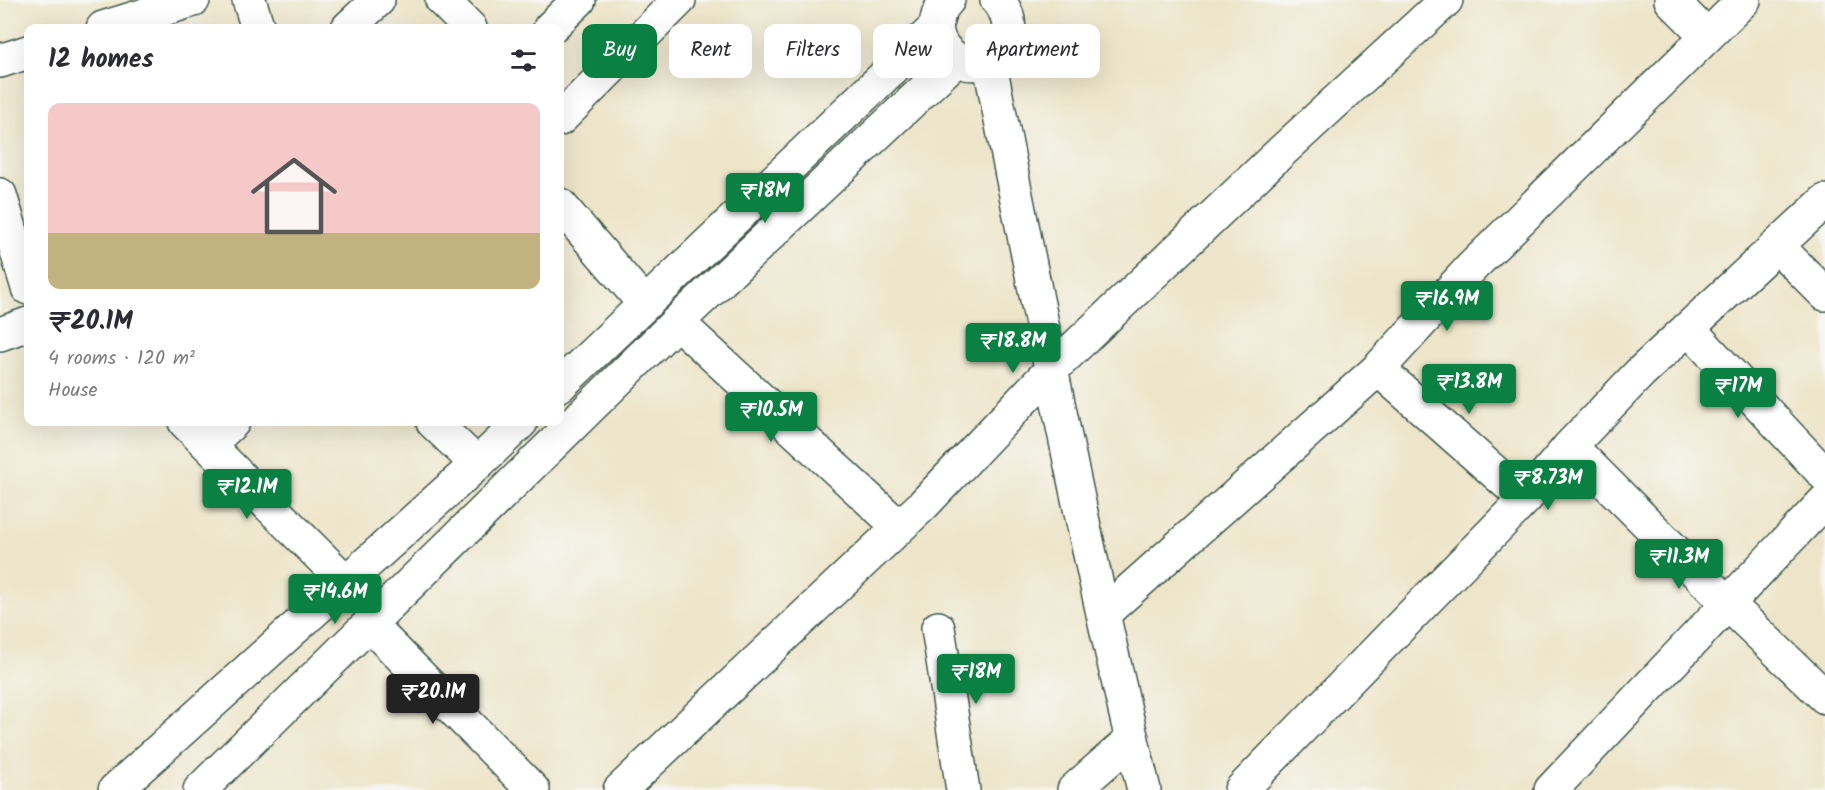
<!DOCTYPE html>
<meta charset="utf-8">
<style>
body{margin:0;font-family:Kalam,sans-serif;background:#f7f7f7;color:#2b2b33;height:100vh;display:flex;flex-direction:column;font-size:22px;white-space:nowrap}
*{box-sizing:border-box;margin:0}
p{font-size:20px;color:#7c7c81}
.icon{flex:none;width:33px;height:33px;fill:none;stroke:currentColor;stroke-width:2;stroke-linecap:round;stroke-linejoin:round}
.map{position:relative;flex:1;overflow:hidden}
.side{position:absolute;left:24px;top:24px;width:540px;height:402px;display:flex;flex-direction:column;background:#fff;border-radius:12px;box-shadow:0 6px 24px #0002}
.side>*{flex:none}
.banner{position:absolute;left:582px;top:24px;width:570px;height:54px;display:flex;gap:12px}
.price{position:absolute;translate:-50% -51px;padding:0 14px;border-radius:6px;background:#0b8043;color:#fff;font-size:20px;line-height:39px;filter:drop-shadow(0 2px 3px #0008)}
.price::after{content:'';position:absolute;left:50%;top:36px;width:18px;height:14px;margin-left:-9px;background:inherit;clip-path:polygon(0 0,100% 0,50% 100%)}
.price.selected{background:#222;color:#fff}
ul{padding:0;list-style:none}
li{display:grid;align-content:center;gap:12px;height:318px;padding:0 24px}
li span{display:grid;place-items:center;height:186px;border-radius:12px;color:#555}
li>.icon{margin-inline-start:auto}
span .icon{width:108px;height:108px;fill:#fffc;stroke-width:1}
li b{font-size:26px}
h2{display:flex;justify-content:space-between;align-items:center;height:72px;padding:0 24px;font-size:26px}
.pill{padding:0 21px;border-radius:12px;background:#fff;box-shadow:0 6px 24px #0002;font-size:21px;line-height:54px}
.pill.selected{background:#0b8043;color:#fff}
.map>svg:first-child{display:block}
.lines{fill:none;stroke-linecap:round;stroke-linejoin:round}
.minor-casing{stroke:#3e564a;stroke-width:36}
.minor{stroke:#fff;stroke-width:33}
</style>
<div class="map">
<svg width="1825" height="790" viewBox="0 0 1825 790">
<rect width="100%" height="100%" fill="#f6f6f2"/>
<filter id="ink" filterUnits="userSpaceOnUse"><feTurbulence type="fractalNoise" baseFrequency=".0167" numOctaves="2"/><feDisplacementMap in="SourceGraphic" scale="12" xChannelSelector="R" yChannelSelector="G"/><feConvolveMatrix kernelMatrix="1 2 1 2 8 2 1 2 1" color-interpolation-filters="sRGB"/></filter>
<filter id="wash" filterUnits="userSpaceOnUse"><feTurbulence type="fractalNoise" baseFrequency=".008" numOctaves="4" result="noise"/><feDisplacementMap in="SourceGraphic" scale="24" xChannelSelector="R" yChannelSelector="G"/><feGaussianBlur stdDeviation="1.35" result="paint"/><feColorMatrix in="noise" values="0 0 0 0 0 0 0 0 0 0 0 0 0 0 0 0 0 1.4 0 .05"/><feComposite in="paint" operator="in"/></filter>
<g filter="url(#wash)">
<rect width="100%" height="100%" fill="#ede5c9"/>
</g>
<g filter="url(#ink)">
<g class="lines">
<defs>
<path id="minor" d="M249 0 258 28
M442 0 470 28
M948 0C939 9 935 20 937 33 939 43 944 50 952 56 986 83 1030 33 997 0
M1671 0 1707 36
M103 28 193 0
M348 28 378 0
M550 28 579 0
M989 60C1038 304 1085 548 1144 790
M0 61 28 52
M560 119 679 0
M0 195 28 288
M560 205 644 303
M1777 246 1825 294
M677 322 899 527
M1688 328 1825 475
M0 334 28 324
M1378 369 1525 499
M560 385 936 27
M185 422 346 582
M433 422 477 464
M208 445 233 422
M1570 446 1728 604 1825 697
M1103 614 1378 369 1473 266 1744 0
M370 625 533 790
M938 628 963 790
M115 790 477 464 521 422
M200 790 677 322 956 60
M620 790 923 505 1051 370 1280 153 1446 0
M1074 790 1132 739
M1241 790 1525 499 1570 446 1640 373 1825 201
M1551 790 1825 501"/>
</defs>
<!-- minor casing -->
<use href="#minor" class="minor-casing"/>
<!-- minor -->
<use href="#minor" class="minor"/>
</g>
</g>
</svg>
<b class="price" style="left:765px;top:224px">₹18M</b>
<b class="price" style="left:1447px;top:332px">₹16.9M</b>
<b class="price" style="left:1013px;top:374px">₹18.8M</b>
<b class="price" style="left:1469px;top:415px">₹13.8M</b>
<b class="price" style="left:1738px;top:419px">₹17M</b>
<b class="price" style="left:771px;top:443px">₹10.5M</b>
<b class="price" style="left:1548px;top:511px">₹8.73M</b>
<b class="price" style="left:247px;top:520px">₹12.1M</b>
<b class="price" style="left:1679px;top:590px">₹11.3M</b>
<b class="price" style="left:335px;top:625px">₹14.6M</b>
<b class="price" style="left:976px;top:705px">₹18M</b>
<b class="price selected" style="left:433px;top:725px">₹20.1M</b>
<div class="banner">
<a class="pill selected">Buy</a>
<a class="pill">Rent</a>
<a class="pill">Filters</a>
<a class="pill">New</a>
<a class="pill">Apartment</a>
</div>
<section class="side">
<h2>12 homes<svg class="icon" aria-label="filters" viewBox="0 0 24 24"><path d="M4 7h16M4 17h16"/><circle cx="9" cy="7" r="2"/><circle cx="15" cy="17" r="2"/></svg></h2>
<ul>
<li><span style="background:linear-gradient(#f6c9c9 70%,#c2b280 0)"><svg class="icon" aria-label="home" viewBox="0 0 24 24"><path d="M3 11l9-7 9 7M6 9v11h12V9"/></svg></span><div><b>₹20.1M</b><p>4 rooms · 120 m²</p><p>House</p></div></li>
</ul>
</section>
</div>
